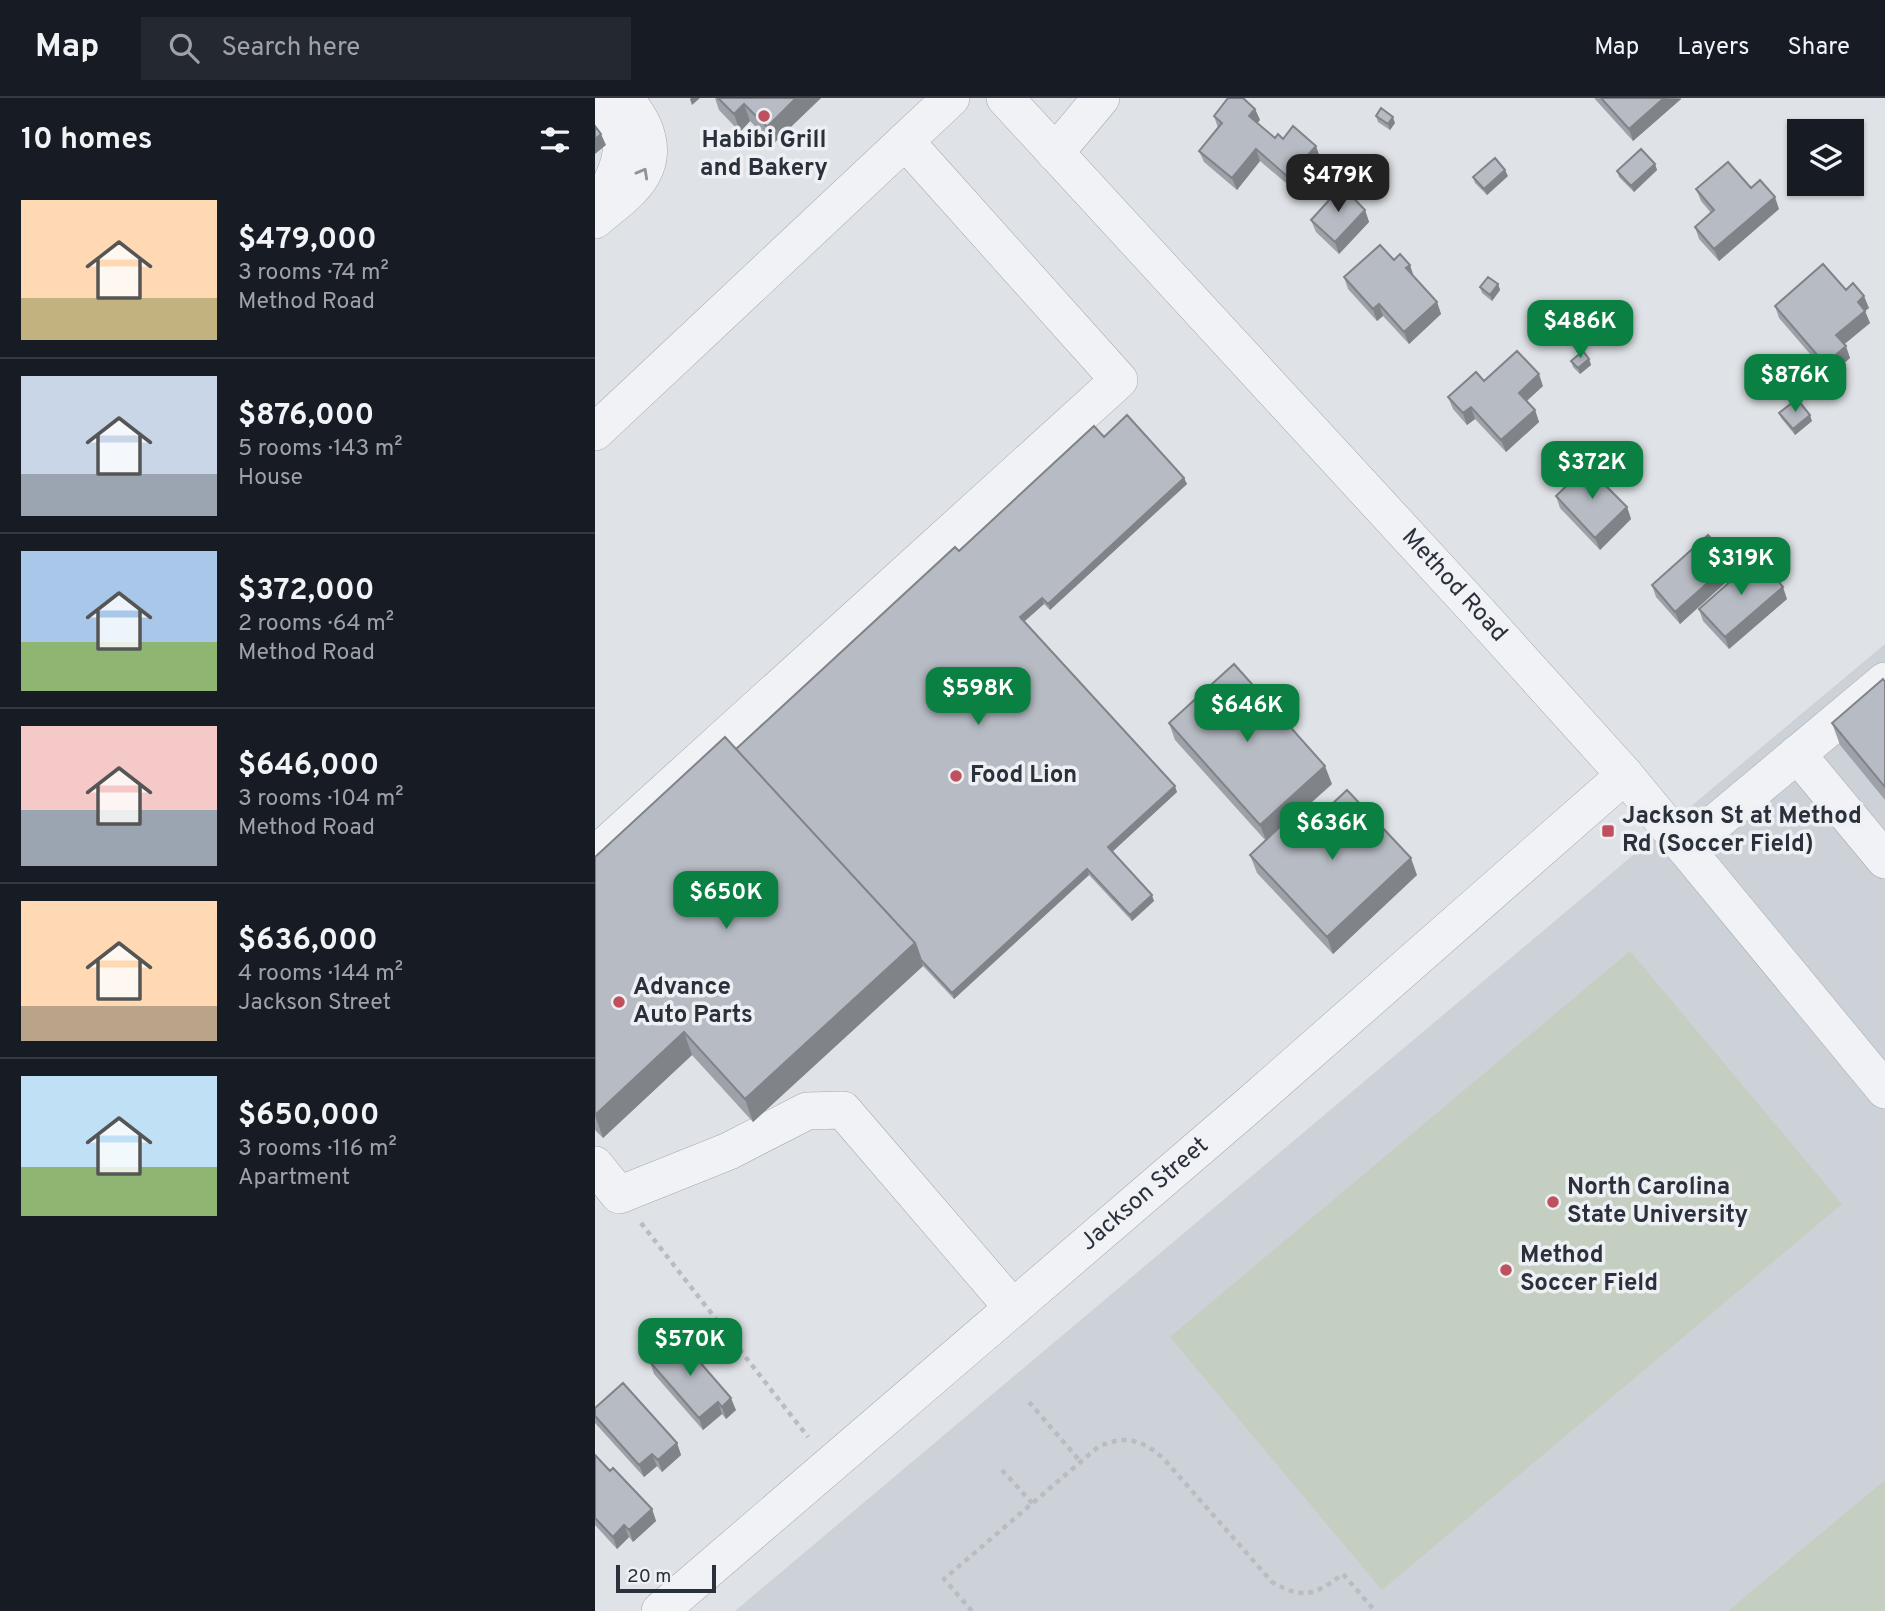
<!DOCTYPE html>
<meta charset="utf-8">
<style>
body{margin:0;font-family:Overpass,sans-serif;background:#242831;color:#f1f3f6;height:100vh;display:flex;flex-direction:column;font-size:26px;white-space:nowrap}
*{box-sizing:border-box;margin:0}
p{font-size:23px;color:#9ea1a6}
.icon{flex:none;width:38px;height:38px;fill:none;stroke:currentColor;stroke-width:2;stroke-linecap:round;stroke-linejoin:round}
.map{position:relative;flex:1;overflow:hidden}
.panel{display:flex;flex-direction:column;background:#171b24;width:595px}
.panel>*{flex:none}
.controls{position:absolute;left:1192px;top:21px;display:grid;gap:14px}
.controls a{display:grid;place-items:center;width:77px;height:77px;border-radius:0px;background:#171b24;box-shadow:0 2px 5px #0004;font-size:35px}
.scale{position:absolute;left:21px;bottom:18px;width:100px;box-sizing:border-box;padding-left:7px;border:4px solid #2a303c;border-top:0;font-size:19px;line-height:24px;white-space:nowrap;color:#2a303c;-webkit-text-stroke:5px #eef0f4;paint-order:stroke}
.price{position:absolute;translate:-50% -60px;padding:0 16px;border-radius:14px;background:#0b8043;color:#fff;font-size:23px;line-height:46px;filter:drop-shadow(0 2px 4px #0008)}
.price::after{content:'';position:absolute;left:50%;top:42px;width:21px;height:16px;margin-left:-10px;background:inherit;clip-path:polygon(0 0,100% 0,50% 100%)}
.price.active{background:#222;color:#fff}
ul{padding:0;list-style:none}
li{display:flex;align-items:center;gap:21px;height:175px;padding:0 21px}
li+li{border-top:2px solid #363941}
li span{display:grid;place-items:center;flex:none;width:196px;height:140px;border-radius:0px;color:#555}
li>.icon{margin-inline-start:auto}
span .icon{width:84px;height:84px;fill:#fffc;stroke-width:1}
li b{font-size:30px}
h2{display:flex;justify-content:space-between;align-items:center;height:84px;padding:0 21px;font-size:30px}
header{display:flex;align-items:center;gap:42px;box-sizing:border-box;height:98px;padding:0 35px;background:#171b24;border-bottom:2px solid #363941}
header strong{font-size:33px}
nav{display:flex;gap:38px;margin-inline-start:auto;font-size:24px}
.search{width:490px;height:63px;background:#242831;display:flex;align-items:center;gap:18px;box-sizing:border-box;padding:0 24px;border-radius:0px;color:#9ea1a6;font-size:26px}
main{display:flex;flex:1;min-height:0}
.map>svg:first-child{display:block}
.built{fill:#cdd1d8}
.green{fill:#c4cfc1}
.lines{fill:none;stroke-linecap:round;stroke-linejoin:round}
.minor-casing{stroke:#a5a9b0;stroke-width:38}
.path{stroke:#b9bcc1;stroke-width:4.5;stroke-dasharray:5 5;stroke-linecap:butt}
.minor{stroke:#f1f2f5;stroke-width:37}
.wall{fill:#9da1a8}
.shaded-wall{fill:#808388}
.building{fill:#b7bbc3;stroke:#808388;stroke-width:2}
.oneway{stroke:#8e9198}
.poi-dot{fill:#bf515e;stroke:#eef0f4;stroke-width:2.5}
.labels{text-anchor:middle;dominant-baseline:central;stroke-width:7;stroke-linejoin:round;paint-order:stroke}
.poi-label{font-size:24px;font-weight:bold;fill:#2a303c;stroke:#eef0f4;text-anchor:start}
.street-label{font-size:24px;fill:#2a303c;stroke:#eef0f4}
</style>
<header>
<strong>Map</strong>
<div class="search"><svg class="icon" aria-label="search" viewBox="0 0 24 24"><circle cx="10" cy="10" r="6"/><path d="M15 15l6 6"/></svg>Search here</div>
<nav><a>Map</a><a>Layers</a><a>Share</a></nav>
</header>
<main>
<section class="panel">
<h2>10 homes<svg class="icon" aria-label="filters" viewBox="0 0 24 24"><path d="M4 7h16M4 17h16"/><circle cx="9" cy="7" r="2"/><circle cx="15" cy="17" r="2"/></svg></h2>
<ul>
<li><span style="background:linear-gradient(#ffd9b3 70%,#c2b280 0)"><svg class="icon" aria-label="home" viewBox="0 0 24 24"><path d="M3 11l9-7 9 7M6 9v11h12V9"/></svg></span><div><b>$479,000</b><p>3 rooms · 74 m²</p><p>Method Road</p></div></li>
<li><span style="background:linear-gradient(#c9d6e8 70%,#9aa5b1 0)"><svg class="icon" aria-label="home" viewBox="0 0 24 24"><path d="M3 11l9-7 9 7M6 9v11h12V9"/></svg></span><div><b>$876,000</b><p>5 rooms · 143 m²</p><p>House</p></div></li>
<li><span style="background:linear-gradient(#a9c7e8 65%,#8fb573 0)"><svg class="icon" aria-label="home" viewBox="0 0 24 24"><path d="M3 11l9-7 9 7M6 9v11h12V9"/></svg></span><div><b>$372,000</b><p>2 rooms · 64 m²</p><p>Method Road</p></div></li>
<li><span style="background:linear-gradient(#f6c9c9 60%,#9aa5b1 0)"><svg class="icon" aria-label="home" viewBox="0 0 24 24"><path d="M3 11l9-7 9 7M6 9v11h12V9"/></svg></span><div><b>$646,000</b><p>3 rooms · 104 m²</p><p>Method Road</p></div></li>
<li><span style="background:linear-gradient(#ffd9b3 75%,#b9a48a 0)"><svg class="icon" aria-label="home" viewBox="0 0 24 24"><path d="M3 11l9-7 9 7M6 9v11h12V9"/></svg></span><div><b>$636,000</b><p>4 rooms · 144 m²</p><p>Jackson Street</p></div></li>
<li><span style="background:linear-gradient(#bfe0f5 65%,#8fb573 0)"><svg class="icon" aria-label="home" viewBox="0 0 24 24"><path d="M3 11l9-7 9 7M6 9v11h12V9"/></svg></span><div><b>$650,000</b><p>3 rooms · 116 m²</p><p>Apartment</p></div></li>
</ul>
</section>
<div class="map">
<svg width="1290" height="1513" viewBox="0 0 1290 1513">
<rect width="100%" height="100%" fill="#dfe2e6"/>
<!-- built -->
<path class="built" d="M1290 546V1513H140L1113 694Z"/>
<!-- green -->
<path class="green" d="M1035 853 1247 1106 787 1492 575 1239Z
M1290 1382V1513H1133Z"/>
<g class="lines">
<defs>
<g id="minor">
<path id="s1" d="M410 0 883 514 1030 677 1290 992"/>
<path d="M0 3C7 11 17 19 22 28 36 54 15 87 4 111"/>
<path d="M460 55 506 0"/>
<path d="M0 122C30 96 68 75 48 28 44 19 36 9 31 0"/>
<path d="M0 334 356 0"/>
<path d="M1202 656 1290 762"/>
<path d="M1090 750 1290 583"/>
<path d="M0 757 524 282 310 43"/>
<path d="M0 1067 24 1097 134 1053 212 1013 248 1012 418 1210"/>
<path id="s2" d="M65 1513 653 1008 1030 677"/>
</g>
</defs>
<!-- minor casing -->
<use href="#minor" class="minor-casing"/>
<!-- path -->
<path class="path" d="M46 1125 213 1339
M434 1304 485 1363
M407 1372 438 1406
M377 1513 349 1481 503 1349C530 1336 548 1342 569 1361L677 1484C708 1502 720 1497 748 1476L780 1513"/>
<!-- minor -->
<use href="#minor" class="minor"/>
</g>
<!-- wall -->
<path class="wall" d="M120 0H226L178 46 155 23 145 34 124 12Z
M999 0H1086V1L1038 43Z
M660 11 665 22 662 25 680 40 688 41 721 48 725 60 697 90 665 63 642 92 609 64 604 53 623 30 619 18Z
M781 18 800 25 795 32 783 24Z
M1060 66 1062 72 1039 94 1024 79 1022 73Z
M913 78 892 97 880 85 878 79Z
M1156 90 1184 111 1124 163 1104 141 1100 129 1116 115 1106 103 1101 91Z
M727 93 770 112 774 124 744 156 721 134 716 122 733 103 729 99Z
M799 162 819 179 842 204 846 216 814 246 788 218 782 223 753 191 749 179Z
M903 186 905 192 897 203 887 195 885 189Z
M1251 192 1274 210 1270 213 1275 225 1249 246 1255 260 1234 278 1184 220 1180 208Z
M994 261 996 267 985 276 978 269 976 263Z
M889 283 948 288 932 303 940 312 944 324 911 354 880 321 872 327 858 311 853 299Z
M1184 315 1217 323 1200 337 1187 321Z
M509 339 589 380 592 386 455 512 449 506 429 524 582 694 517 754 559 803 537 823 494 777 359 901 328 868 158 1024 97 957 8 1040 0 1032V759L141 651 364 453Z
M1015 392 1032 409 1036 421 1005 452 965 410 961 398Z
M1137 463 1141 475 1085 526 1061 499 1057 487Z
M1192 501 1134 551 1108 523 1104 511Z
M1290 584V702L1245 647 1237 625Z
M574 625 737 686 690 728 701 740 822 777 738 856 662 775 655 757 671 743 580 642Z
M55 1264 141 1312 131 1321 127 1316 108 1332 59 1276Z
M0 1310 82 1345 86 1357 67 1374 62 1368 49 1379 0 1325Z
M0 1357 15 1373 57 1411 61 1423 38 1444 34 1439 22 1451 0 1427Z"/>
<!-- shaded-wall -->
<path class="shaded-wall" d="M96 0H105L97 7 95 1Z
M201 0H226L178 46 172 29Z
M1069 0 1086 1 1038 43 1034 31Z
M149 6 155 23 145 34 139 16Z
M660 11 665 22 658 30 654 18Z
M798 19 800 25 795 32 793 26Z
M6 36 11 47 0 56V41Z
M721 48 725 60 697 90 693 79Z
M661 51 665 63 642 92 637 80Z
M1060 66 1062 72 1039 94 1036 88Z
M910 72 913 78 892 97 889 91Z
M1180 99 1184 111 1124 163 1119 151Z
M770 112 774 124 744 156 740 144Z
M815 167 819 179 811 170Z
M903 186 905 192 897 203 895 197Z
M1269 198 1274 210 1270 213 1275 225 1246 249 1241 237 1263 204Z
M842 204 846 216 814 246 809 234Z
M784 206 788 218 782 223 778 211Z
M1251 248 1255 260 1234 278 1230 266Z
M994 261 996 267 985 276 983 270Z
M944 276 948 288 928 306 924 295Z
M876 309 880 321 872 327 868 315Z
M940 312 944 324 911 354 906 342Z
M1215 317 1217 323 1200 337 1198 331Z
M589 380 592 386 455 512 453 506Z
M1011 380 1015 392 1007 384Z
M1032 409 1036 421 1005 452 1000 440Z
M1137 463 1141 475 1085 526 1080 514Z
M1188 489 1192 501 1134 551 1130 539Z
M447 500 449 506 427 525 425 519Z
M730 668 737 686 672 744 665 727Z
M580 688 582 694 516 755 513 749Z
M816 760 822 777 738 856 732 839Z
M492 771 494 777 359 901 357 895Z
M557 797 559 803 537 823 535 817Z
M320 845 328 868 158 1024 150 1001Z
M89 934 97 957 8 1040 0 1017Z
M136 1300 141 1312 131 1321 127 1309Z
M123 1304 127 1316 108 1332 104 1320Z
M82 1345 86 1357 67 1374 63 1362Z
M57 1356 62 1368 49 1379 44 1367Z
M57 1411 61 1423 38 1444 34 1432Z
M29 1427 34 1439 22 1451 18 1439Z"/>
<!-- building -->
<path class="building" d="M123 0H201L172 29 149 6 139 16Z
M633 0H648L660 11 654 18 680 40 683 36 688 41 698 28 721 48 693 79 661 51 637 80 604 53 627 25 619 18Z
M1006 0H1069L1034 31Z
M786 10 798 19 793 26 781 18Z
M0 28 6 36 0 41Z
M1046 51 1060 66 1036 88 1022 73Z
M900 60 910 72 889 91 878 79Z
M1133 64 1156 90 1165 82 1180 99 1119 151 1100 129 1119 112 1101 91Z
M738 82 745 89 735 101 727 93Z
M747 88 770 112 740 144 716 122Z
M785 147 799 162 805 156 815 167 811 170 842 204 809 234 784 206 778 211 749 179Z
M1228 166 1251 192 1258 185 1269 198 1263 204 1270 213 1241 237 1251 248 1230 266 1180 208Z
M893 179 903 186 895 197 885 189Z
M922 253 944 276 924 295 940 312 906 342 876 309 868 315 853 299 881 274 889 283Z
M988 253 994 261 983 270 976 263Z
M1202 301 1215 317 1198 331 1184 315Z
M532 317 589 380 453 506 447 500 425 519 580 688 513 749 557 797 535 817 492 771 357 895 326 862 320 845 141 651 360 449 364 453 499 328 509 339Z
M996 364 1011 380 1007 384 1032 409 1000 440 961 398Z
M1113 437 1137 463 1080 514 1057 487Z
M1163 459 1188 489 1130 539 1104 511Z
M639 566 730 668 665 727 574 625Z
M1288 581 1290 584V689L1237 625Z
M130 639 320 845 150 1001 89 934 0 1017V759Z
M752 692 816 760 732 839 655 757 688 726 701 740Z
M83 1239 136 1300 127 1309 123 1304 104 1320 55 1264Z
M28 1285 82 1345 63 1362 57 1356 44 1367 0 1318V1310Z
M0 1357 15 1373 18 1370 57 1411 34 1432 29 1427 18 1439 0 1420Z"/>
<!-- one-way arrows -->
<defs><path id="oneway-chevron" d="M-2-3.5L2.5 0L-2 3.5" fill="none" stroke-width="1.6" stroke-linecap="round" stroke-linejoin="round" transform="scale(1.75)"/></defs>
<use class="oneway" href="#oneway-chevron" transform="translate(48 75) rotate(-61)"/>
<!-- markers -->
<g class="poi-dot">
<circle cx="169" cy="18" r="7"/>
<circle cx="361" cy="678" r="7"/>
<rect x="1006" y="726" width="14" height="14" rx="3.5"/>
<circle cx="24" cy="904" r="7"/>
<circle cx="958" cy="1104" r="7"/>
<circle cx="911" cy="1172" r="7"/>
</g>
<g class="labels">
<!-- poi labels -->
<g class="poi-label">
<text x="169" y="43" text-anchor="middle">Habibi Grill<tspan x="169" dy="28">and Bakery</tspan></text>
<text x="375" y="678">Food Lion</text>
<text x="1027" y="719">Jackson St at Method<tspan x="1027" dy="28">Rd (Soccer Field)</tspan></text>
<text x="38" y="890">Advance<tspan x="38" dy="28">Auto Parts</tspan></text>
<text x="972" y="1090">North Carolina<tspan x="972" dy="28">State University</tspan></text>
<text x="925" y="1158">Method<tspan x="925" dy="28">Soccer Field</tspan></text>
</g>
<!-- street labels -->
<g class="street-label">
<text stroke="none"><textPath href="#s1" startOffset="663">Method Road</textPath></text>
<text stroke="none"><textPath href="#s2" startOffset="639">Jackson Street</textPath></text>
</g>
</g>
</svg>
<div class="controls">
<a><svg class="icon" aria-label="layers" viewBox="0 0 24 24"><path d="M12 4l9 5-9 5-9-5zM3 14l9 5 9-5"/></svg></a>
</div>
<div class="scale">20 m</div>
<b class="price active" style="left:743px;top:116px">$479K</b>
<b class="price" style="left:985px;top:262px">$486K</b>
<b class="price" style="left:1200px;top:316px">$876K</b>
<b class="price" style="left:997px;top:403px">$372K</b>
<b class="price" style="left:1146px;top:499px">$319K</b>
<b class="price" style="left:383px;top:629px">$598K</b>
<b class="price" style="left:652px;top:646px">$646K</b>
<b class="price" style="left:737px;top:764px">$636K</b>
<b class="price" style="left:131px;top:833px">$650K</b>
<b class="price" style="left:95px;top:1280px">$570K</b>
</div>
</main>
